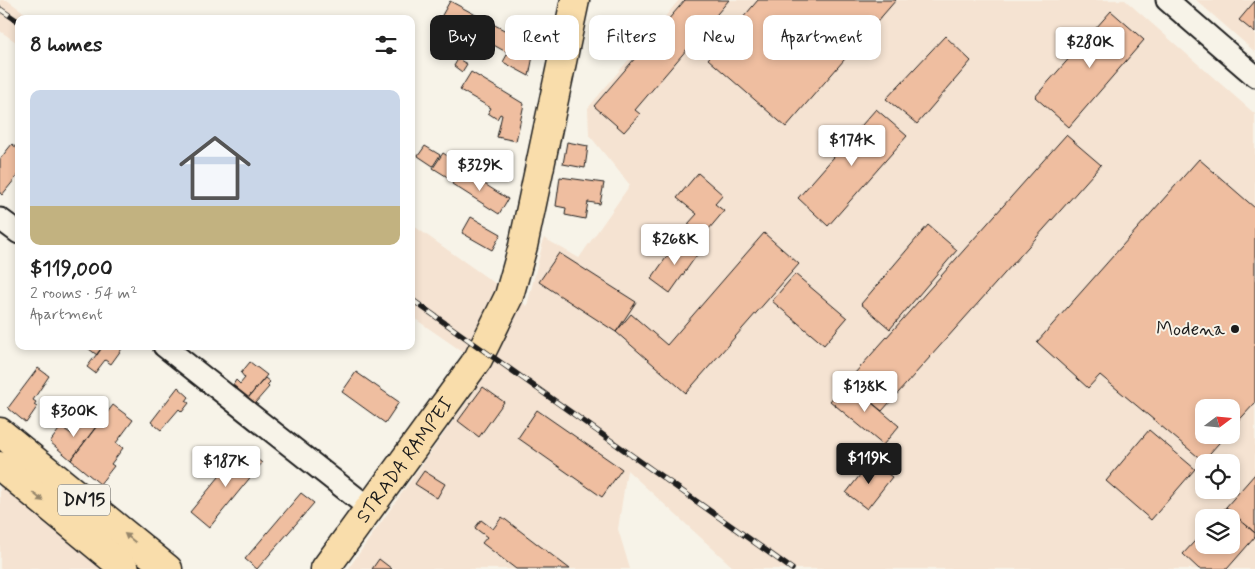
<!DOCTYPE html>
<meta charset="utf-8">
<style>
body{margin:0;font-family:Mynerve,sans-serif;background:#f6f6f6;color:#222;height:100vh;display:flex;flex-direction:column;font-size:19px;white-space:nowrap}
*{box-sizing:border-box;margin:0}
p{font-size:16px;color:#767676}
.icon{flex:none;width:28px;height:28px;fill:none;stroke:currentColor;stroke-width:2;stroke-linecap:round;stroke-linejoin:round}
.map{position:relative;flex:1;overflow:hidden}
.side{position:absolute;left:15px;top:15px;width:400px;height:335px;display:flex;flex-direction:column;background:#fff;border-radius:10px;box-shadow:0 2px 8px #0003}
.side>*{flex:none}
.banner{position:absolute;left:430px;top:15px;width:475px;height:45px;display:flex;gap:10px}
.needle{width:32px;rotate:74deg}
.tools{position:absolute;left:1195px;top:399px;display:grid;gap:10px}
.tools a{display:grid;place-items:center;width:45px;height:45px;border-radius:10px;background:#fff;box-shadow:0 2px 8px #0003;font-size:25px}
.price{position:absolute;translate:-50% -42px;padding:0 11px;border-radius:5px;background:#fff;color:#222;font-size:16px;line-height:32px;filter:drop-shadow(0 1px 2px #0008)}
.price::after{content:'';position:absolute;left:50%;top:30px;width:15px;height:11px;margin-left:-8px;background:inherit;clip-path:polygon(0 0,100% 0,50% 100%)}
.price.current{background:#1c1c1c;color:#fff}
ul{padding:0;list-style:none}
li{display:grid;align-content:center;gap:10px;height:265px;padding:0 15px}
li+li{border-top:1px solid #e0e0e0}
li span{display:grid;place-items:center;height:155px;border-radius:10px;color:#555}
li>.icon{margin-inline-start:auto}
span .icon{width:90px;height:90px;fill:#fffc;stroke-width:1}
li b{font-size:21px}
h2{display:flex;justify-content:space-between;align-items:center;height:60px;padding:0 15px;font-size:21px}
.pill{padding:0 18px;border-radius:10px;background:#fff;box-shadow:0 2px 8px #0003;font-size:18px;line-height:45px}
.pill.current{background:#1c1c1c;color:#fff}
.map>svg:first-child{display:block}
.built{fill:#f5e3d2;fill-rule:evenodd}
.building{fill:#efbea0;stroke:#1c1c1c}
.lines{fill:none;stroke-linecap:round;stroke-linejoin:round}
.minor-casing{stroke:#1c1c1c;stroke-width:25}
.major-casing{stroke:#1c1c1c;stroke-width:31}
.minor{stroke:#f7f3e8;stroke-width:21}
.major{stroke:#f9ddab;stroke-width:28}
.rail-casing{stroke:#1c1c1c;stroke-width:5.5}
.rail{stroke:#f7f3e8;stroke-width:4;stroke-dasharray:11;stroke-linecap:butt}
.oneway{fill:#96866b}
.poi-dot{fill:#1c1c1c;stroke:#f7f3e8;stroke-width:2}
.labels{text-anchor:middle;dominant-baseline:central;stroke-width:4;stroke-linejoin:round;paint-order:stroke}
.shield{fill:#f7f3e8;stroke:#5e5c59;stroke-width:1}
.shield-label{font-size:18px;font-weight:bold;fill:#1c1c1c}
.poi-label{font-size:19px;fill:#1c1c1c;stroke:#f7f3e8;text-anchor:end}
.street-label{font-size:19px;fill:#1c1c1c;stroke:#f7f3e8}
</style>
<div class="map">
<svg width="1255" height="569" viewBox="0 0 1255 569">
<rect width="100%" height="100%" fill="#f7f3e8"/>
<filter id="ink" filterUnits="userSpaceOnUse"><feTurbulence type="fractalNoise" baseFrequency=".02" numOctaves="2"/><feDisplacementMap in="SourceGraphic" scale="10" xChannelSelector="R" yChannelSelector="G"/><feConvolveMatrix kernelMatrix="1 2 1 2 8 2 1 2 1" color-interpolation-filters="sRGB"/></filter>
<g filter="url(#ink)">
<!-- built -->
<path class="built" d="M0 0H7L33 19H19V44L0 31Z
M679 0H1125L1255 114V569H735L627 470 618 529 630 569H348L489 370 411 316V224L527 306 544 238 579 258 630 185 589 135 588 108ZM1204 408H1231V435H1204ZM1204 462H1231V490H1204ZM1204 518H1231V545H1204Z
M1196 0H1255V52Z
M0 485 106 569H0Z"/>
<!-- building -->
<path class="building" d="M685 0H729L635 110 640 114 624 132 594 106Z
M758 0H896L786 127 708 59Z
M450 1 487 21 479 37 441 17Z
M1255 1V33L1239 20Z
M1111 11 1144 40 1069 127 1035 97Z
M487 21 535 46 529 76 503 62 508 53 479 37Z
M945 36 971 61 917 124 886 99Z
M458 59 467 64 462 72 454 66Z
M471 72 524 104 516 141 497 137 502 115 500 114 497 119 488 113 491 108 460 90Z
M876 109 907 136 828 226 798 198Z
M1066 135 1101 165 882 411 847 382Z
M567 142 588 146 585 168 563 164Z
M12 144 19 150V174L2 195 0 193V159Z
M425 146 440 155 433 166 418 156Z
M443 153 463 166 454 181 433 168Z
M1199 159 1255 208V403L1231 429V408H1204V435H1226L1203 461 1100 375 1088 388 1037 342Z
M461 169 508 199 499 214 452 184Z
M698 173 723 195 715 204 724 211 703 236 688 224 697 214 677 198Z
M560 177 604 183 600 204 588 202 585 219 565 215 566 208 556 206Z
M471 217 501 234 492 250 462 233Z
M928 225 957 250 890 329 861 304Z
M764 233 799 264 686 393 616 332 631 314 667 345Z
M680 238 699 252 670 293 651 279Z
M559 253 636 302 616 332 539 282Z
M795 274 847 318 824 345 772 301Z
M85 346H103L97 355Z
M103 346H124L111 364 105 360 95 373 87 367Z
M250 362 267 375 248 398 233 385 236 380 240 384 245 378 241 373Z
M38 368 49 376 33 400 36 402 34 405 37 407 26 423 8 408Z
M356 372 399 402 385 423 342 392Z
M265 378 270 382 267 385 269 387 255 403 248 398Z
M847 382 899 426 883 445 830 401Z
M178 387 189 397 186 401 189 403 182 412 179 409 161 430 151 422Z
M483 387 504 402 479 437 458 421Z
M113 405 133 420 116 443 123 448 111 464 114 466 100 484 71 460Z
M537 410 622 469 602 497 518 438Z
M87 416 98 424 71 460 50 442 61 427 73 435Z
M1149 430 1195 469 1151 520 1106 481Z
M243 448 262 463 209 528 190 512Z
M871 461 892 477 867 509 846 493Z
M424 471 445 484 437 498 415 484Z
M1255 474V533L1226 507Z
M301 493 314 503 257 569 245 559Z
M1226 507 1255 533V537L1227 569H1199L1183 554 1204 531V545H1231V518H1216Z
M502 517 570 569H516L482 543 487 537 475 528 481 520 493 529Z
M379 559 392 569H372Z"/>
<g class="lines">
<defs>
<path id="minor" d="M1167 0 1255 76
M0 219 19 233
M164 346 369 508"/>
<g id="major">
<path d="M0 432 168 569"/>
<path d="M0 466 125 569"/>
<path id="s1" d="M325 569 478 359 509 296 523 246 575 0"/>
</g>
</defs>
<!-- minor casing -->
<use href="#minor" class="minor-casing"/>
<!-- major casing -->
<use href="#major" class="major-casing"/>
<!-- minor -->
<use href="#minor" class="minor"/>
<!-- major -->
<use href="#major" class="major"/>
<defs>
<path id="rail" d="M0 9 19 22
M411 299 792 569"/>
</defs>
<!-- rail casing -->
<use href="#rail" class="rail-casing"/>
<!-- rail -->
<use href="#rail" class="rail"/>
</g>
<!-- one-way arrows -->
<defs><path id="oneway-solid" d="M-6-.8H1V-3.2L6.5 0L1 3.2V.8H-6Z" transform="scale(1.25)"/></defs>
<g class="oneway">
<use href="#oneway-solid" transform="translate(38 497) rotate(39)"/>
<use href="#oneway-solid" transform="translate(130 538) rotate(-141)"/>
</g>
</g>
<!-- markers -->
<circle class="poi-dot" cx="1235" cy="329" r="5"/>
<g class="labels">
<!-- shield labels -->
<rect class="shield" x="58" y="484.5" width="52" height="31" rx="4"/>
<g class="shield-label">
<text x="84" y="500">DN15</text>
</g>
<!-- poi labels -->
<g class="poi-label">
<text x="1225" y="329">Modena</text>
</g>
<!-- street labels -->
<g class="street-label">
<text stroke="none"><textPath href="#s1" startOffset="135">STRADA RAMPEI</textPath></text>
</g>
</g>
</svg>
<div class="tools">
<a><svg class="needle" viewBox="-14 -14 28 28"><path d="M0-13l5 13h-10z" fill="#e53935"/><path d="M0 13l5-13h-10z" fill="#767676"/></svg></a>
<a><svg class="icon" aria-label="locate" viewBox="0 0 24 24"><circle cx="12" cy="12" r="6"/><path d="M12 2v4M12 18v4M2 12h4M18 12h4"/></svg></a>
<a><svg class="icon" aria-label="layers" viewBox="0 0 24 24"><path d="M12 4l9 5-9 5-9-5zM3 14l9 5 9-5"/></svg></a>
</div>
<b class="price" style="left:1090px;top:69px">$280K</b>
<b class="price" style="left:852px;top:167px">$174K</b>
<b class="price" style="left:480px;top:192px">$329K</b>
<b class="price" style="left:675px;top:266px">$268K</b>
<b class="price" style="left:865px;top:413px">$138K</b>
<b class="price" style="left:74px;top:438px">$300K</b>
<b class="price current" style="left:869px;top:485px">$119K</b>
<b class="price" style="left:226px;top:488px">$187K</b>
<div class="banner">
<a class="pill current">Buy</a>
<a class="pill">Rent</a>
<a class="pill">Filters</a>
<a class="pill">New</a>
<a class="pill">Apartment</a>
</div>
<section class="side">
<h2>8 homes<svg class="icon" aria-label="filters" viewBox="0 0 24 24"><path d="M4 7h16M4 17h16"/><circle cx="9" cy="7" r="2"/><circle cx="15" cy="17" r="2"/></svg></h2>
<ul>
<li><span style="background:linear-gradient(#c9d6e8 75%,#c2b280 0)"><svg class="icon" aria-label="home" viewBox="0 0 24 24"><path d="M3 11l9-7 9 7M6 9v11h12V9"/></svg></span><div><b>$119,000</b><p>2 rooms · 54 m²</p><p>Apartment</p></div></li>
</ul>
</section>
</div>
